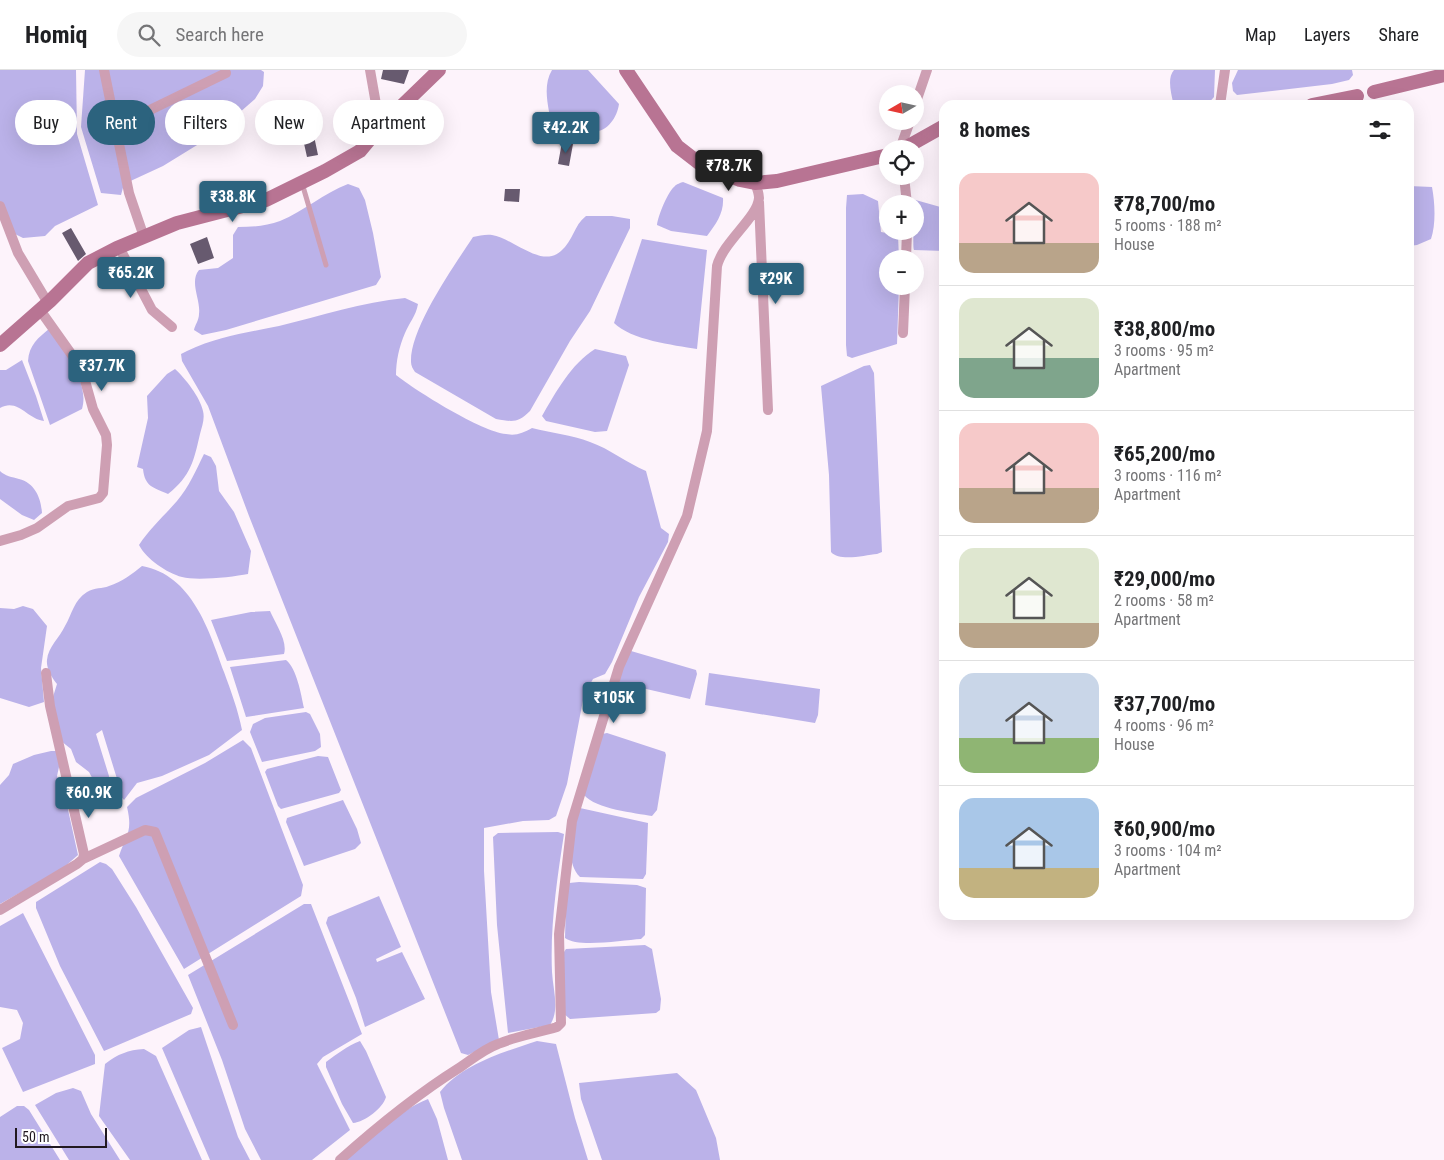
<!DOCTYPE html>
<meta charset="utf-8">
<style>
body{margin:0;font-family:"Roboto Condensed",sans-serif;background:#f6f6f6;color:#202124;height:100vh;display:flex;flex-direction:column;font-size:19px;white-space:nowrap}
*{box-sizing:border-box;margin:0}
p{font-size:16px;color:#757577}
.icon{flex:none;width:28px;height:28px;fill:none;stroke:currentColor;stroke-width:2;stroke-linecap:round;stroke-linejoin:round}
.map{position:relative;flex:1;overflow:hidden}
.details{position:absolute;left:939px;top:30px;width:475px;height:820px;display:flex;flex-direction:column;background:#fff;border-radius:15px;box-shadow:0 5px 20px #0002}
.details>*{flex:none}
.banner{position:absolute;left:15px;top:30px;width:475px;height:45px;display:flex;gap:10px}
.needle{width:32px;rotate:261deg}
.controls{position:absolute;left:879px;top:15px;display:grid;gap:10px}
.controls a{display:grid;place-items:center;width:45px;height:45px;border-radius:50%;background:#fff;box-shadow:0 5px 20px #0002;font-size:25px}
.scale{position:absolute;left:15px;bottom:12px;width:92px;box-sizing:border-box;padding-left:5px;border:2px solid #221920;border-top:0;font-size:14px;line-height:18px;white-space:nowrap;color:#221920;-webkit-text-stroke:4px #fff;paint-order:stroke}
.price{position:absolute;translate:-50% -42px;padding:0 11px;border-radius:5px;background:#2c637e;color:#fff;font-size:16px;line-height:32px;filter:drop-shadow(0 1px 2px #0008)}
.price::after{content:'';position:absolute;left:50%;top:30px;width:15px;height:11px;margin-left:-8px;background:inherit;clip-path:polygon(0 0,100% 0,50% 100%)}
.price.current{background:#222;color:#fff}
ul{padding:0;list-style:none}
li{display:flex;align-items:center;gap:15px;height:125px;padding:0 20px}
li+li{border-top:1px solid #e0e0e0}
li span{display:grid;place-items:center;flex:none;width:140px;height:100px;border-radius:15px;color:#555}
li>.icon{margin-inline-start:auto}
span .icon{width:60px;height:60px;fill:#fffc;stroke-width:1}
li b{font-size:21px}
h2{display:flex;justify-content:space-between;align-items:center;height:60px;padding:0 20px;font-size:21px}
.pill{padding:0 18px;border-radius:22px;background:#fff;box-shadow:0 5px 20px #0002;font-size:18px;line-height:45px}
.pill.current{background:#2c637e;color:#fff}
header{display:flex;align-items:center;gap:30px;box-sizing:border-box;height:70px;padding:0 25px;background:#fff;border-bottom:1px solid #e0e0e0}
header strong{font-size:24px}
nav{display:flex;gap:28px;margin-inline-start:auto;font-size:18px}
.search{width:350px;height:45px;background:#f6f6f6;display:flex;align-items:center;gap:12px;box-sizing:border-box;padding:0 18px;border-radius:28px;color:#757577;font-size:19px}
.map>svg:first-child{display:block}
.water{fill:#bbb2e9}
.building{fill:#675a6f}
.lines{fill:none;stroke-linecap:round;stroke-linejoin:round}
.service{stroke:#ce9fb3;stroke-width:5}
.minor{stroke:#ce9fb3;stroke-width:10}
.secondary{stroke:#b87493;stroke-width:14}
</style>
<header>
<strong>Homiq</strong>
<div class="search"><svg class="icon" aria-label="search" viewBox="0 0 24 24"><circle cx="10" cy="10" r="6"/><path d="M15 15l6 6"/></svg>Search here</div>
<nav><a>Map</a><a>Layers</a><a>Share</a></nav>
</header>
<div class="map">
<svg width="1444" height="1090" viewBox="0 0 1444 1090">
<rect width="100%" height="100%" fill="#fdf3fb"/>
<!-- water -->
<path class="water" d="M0 0H76L77 64 98 135 55 156 45 166 23 168 11 162 0 131Z
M85 0H261L264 2 263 16 255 29 215 64 163 96 124 114 121 125 101 123 81 57Z
M552 0H588L619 34C617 49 605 65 589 61 575 71 568 70 553 62 550 42 541 18 552 0Z
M1174 0H1215L1214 27C1212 29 1210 32 1207 33 1200 37 1180 37 1173 32 1171 22 1167 8 1174 0Z
M1238 0H1352L1353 5 1349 10 1332 14 1237 25 1233 21 1232 13Z
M683 112 723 128C724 143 716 154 707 166L671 161 657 155C658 146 668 121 675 116 675 115 682 112 683 112Z
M348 114 359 118 365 130 373 163 381 207 376 215 226 260 202 265 194 260C195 255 199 250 199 244 201 230 189 212 199 200L218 198 233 188V165L238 157C252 157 267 156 280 151 304 141 324 123 348 114Z
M1409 116 1432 117C1435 133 1436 154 1431 169L1417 175 1409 176Z
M863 124 878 131 881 162 898 165 899 189H888V216H899L897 274 852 288 847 286 846 275V138L847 125Z
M912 129 944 138V181L914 180C912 176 915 143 915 134H912Z
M586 146H612L630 149V158L590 241 570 271 530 341C518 353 513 352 496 349L415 302C413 299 411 296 411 292 410 258 454 196 473 167 479 166 486 164 492 165 513 168 541 199 561 181 573 171 574 155 586 146Z
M642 169 707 180 697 279C673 275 631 270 614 253Z
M405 228 418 234C416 246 409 253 405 263 399 277 396 291 396 305 416 321 482 362 506 364 516 366 523 363 532 358 551 363 572 365 590 372 610 379 627 393 646 401L661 458 669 464 668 472 639 527 612 592 605 604 593 609 584 625 567 714 556 746 549 750 523 751 484 758V801L491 922 499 970 468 985 461 983 249 446 208 336 182 291 181 284 187 281C219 266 245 263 279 256 321 246 362 232 405 228Z
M50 258C63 279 90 312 82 339L50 355 28 291C29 275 38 268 50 258Z
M595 279 626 286 629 295 607 361 595 362 546 351 542 346C556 322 571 294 595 279Z
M22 290 36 326 44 351C27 349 18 328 0 338V300H6Z
M870 295 874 303 882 482 877 484C865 485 840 492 831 482L829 405 821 316 864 296Z
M175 299C185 308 200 327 203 341 205 349 202 356 200 364 194 390 191 406 168 424 153 417 145 417 143 399L137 397 148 348 147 326 167 304Z
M204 384 211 387 216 396 219 421 234 442 251 481 248 504C233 507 196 511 182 507 167 503 146 489 139 475 150 458 164 446 177 431 189 417 196 400 204 384Z
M0 401C5 406 12 407 19 409 35 413 41 428 42 443L34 450 22 445 0 429Z
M142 496C192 505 209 560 224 602 231 621 238 640 242 660L209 685 162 706 137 713 124 730 119 724 118 712 102 660 96 664 109 706 111 726 103 728 89 702 76 692 71 679 61 671 52 630 57 614C52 608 46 598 47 590 48 577 60 567 65 556 72 544 74 530 87 522 95 517 102 519 109 516 122 512 132 504 142 496Z
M23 536 33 539 47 556 41 598 44 632 29 637 0 628V538L14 539Z
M270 541C275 553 288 571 284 584L227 591 211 550 251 542Z
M631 581 696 600 697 604 690 629 620 613 618 608Z
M286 590C297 599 301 624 304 638L246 647 230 597Z
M709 603 820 619 818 645 815 653 705 635Z
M306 642 310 644 320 664 321 677 315 681 262 692 250 662 253 654 265 648Z
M607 663 665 682 666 685 657 740 652 746C635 743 596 739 584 725L602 664Z
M243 670 251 678 303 815 301 826 184 899 119 786C126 765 133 762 127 737L136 728 205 693Z
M51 681H58L61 688 57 706 65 726 78 785 62 799 0 834V715L9 705 13 694 34 685Z
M318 686 328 687 341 720 339 723 281 739 278 736 265 702 267 699Z
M343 730 357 759 361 773 355 779 304 796 286 752 287 748Z
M580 738 648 753 646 804 643 809 580 807C563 790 574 759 580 738Z
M558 762 564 764C557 809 550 856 552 902 553 920 560 940 550 955L508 963 497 855 493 767 498 763Z
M100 792 106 794 112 799 136 837 193 938 191 944 104 981 60 896 36 838V832Z
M579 812 637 815 646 818 645 865 641 869C623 870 578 878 565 868L566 832 569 813Z
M379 826 401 877 376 889 377 892 402 882 425 929 365 957 356 928 326 853 328 847Z
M304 834H311L362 964 323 987 317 994 350 1060 312 1090H261L245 1059 222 990 188 905Z
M23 843 95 985V994L23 1022 2 978 20 969 23 953 17 940 0 937V856Z
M645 875 652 879 661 929 660 940 656 943 570 949 563 943 562 885 566 879Z
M201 957 238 1067 250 1090H210L162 978 189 960Z
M360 971 366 981 386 1027C383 1038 365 1052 353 1053L342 1034 326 997V992C337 984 347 976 360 971Z
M537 971 556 974 575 1048 588 1090H462L444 1038 440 1022C462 994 504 982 537 971Z
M144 979 156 986 202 1090H130L99 1046 105 994C118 984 128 980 144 979Z
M677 1003 696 1020 716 1068 720 1090H602L581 1029 579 1013Z
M73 1018 81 1021 91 1044 120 1090H69L35 1035 56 1023Z
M428 1029 437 1049 448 1090H346C371 1069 397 1041 428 1029Z
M17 1036H24L29 1040 60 1090H0V1047Z"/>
<!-- building -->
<path class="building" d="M383 0H409L404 14 381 9Z
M314 66 318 85 307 87 303 69Z
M562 72 573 74 569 96 558 94Z
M505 119H520L519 132 504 131Z
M71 158 86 184 78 191 62 163Z
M207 167 214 188 198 194 190 174Z"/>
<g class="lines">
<!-- service -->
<path class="service" d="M302 113 326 195"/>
<!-- minor -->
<path class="minor" d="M104 0 129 123 144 167
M370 0 380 57
M915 35 927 0
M1220 35 1225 0
M115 57 226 3
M900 79 910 51
M904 106 907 134
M759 132 768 340
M0 136 18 183 48 233
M119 177 152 240 172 257
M906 189 907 161
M903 263 905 216
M0 471 21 465 37 458 68 436 99 428 103 423 107 375 106 365 93 339 84 307 79 295 40 240
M83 789 145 760 155 762 233 955
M0 840 77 794 83 789 84 784 50 636 46 603
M340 1090C378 1056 416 1025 459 998 471 990 484 979 498 974 517 966 537 963 557 957L561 953 559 864 572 751 619 597 687 446 707 361 717 196C723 172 758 147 759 128 759 123 757 118 755 113"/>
<!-- secondary -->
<path class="secondary" d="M626 0 677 76 699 93 740 110 755 113 777 111 888 85
M1374 22 1444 5
M1312 35 1357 26
M903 79 944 56
M0 275 50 231 88 193 117 178 177 153 266 130 325 101 360 81 380 57 439 0"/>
</g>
</svg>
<div class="controls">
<a><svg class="needle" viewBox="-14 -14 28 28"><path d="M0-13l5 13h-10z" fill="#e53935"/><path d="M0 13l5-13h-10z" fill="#757577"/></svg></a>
<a><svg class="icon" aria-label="locate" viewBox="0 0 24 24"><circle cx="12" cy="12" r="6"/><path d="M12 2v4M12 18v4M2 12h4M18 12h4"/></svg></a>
<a>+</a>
<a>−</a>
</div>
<div class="scale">50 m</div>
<b class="price" style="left:566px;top:84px">₹42.2K</b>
<b class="price current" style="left:729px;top:122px">₹78.7K</b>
<b class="price" style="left:233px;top:153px">₹38.8K</b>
<b class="price" style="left:131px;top:229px">₹65.2K</b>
<b class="price" style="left:776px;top:235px">₹29K</b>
<b class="price" style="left:102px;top:322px">₹37.7K</b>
<b class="price" style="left:614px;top:654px">₹105K</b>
<b class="price" style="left:89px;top:749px">₹60.9K</b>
<div class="banner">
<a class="pill">Buy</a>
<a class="pill current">Rent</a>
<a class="pill">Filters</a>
<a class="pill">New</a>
<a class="pill">Apartment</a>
</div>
<section class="details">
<h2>8 homes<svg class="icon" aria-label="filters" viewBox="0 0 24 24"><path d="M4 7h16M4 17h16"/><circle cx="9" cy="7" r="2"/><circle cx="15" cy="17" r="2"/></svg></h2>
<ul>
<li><span style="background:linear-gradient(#f6c9c9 70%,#b9a48a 0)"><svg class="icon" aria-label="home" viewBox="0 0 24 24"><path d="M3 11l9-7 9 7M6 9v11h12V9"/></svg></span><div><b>₹78,700/mo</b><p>5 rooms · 188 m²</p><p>House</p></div></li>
<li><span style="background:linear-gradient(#dfe7d0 60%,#7fa58c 0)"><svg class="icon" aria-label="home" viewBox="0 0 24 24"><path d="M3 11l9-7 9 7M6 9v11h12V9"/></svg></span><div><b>₹38,800/mo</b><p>3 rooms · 95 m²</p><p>Apartment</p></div></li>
<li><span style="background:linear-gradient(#f6c9c9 65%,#b9a48a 0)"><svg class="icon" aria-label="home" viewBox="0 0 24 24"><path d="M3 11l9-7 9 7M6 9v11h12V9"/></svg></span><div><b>₹65,200/mo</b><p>3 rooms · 116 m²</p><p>Apartment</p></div></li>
<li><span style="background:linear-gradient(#dfe7d0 75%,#b9a48a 0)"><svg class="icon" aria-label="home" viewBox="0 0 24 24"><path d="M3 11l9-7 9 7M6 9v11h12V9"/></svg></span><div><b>₹29,000/mo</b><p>2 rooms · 58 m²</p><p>Apartment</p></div></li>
<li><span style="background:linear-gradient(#c9d6e8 65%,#8fb573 0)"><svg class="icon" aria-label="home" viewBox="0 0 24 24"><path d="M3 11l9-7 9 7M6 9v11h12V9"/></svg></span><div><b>₹37,700/mo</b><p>4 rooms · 96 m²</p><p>House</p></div></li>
<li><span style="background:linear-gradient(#a9c7e8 70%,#c2b280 0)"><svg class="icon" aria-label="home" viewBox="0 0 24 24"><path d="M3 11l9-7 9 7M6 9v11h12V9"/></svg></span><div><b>₹60,900/mo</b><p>3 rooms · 104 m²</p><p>Apartment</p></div></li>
</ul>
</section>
</div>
